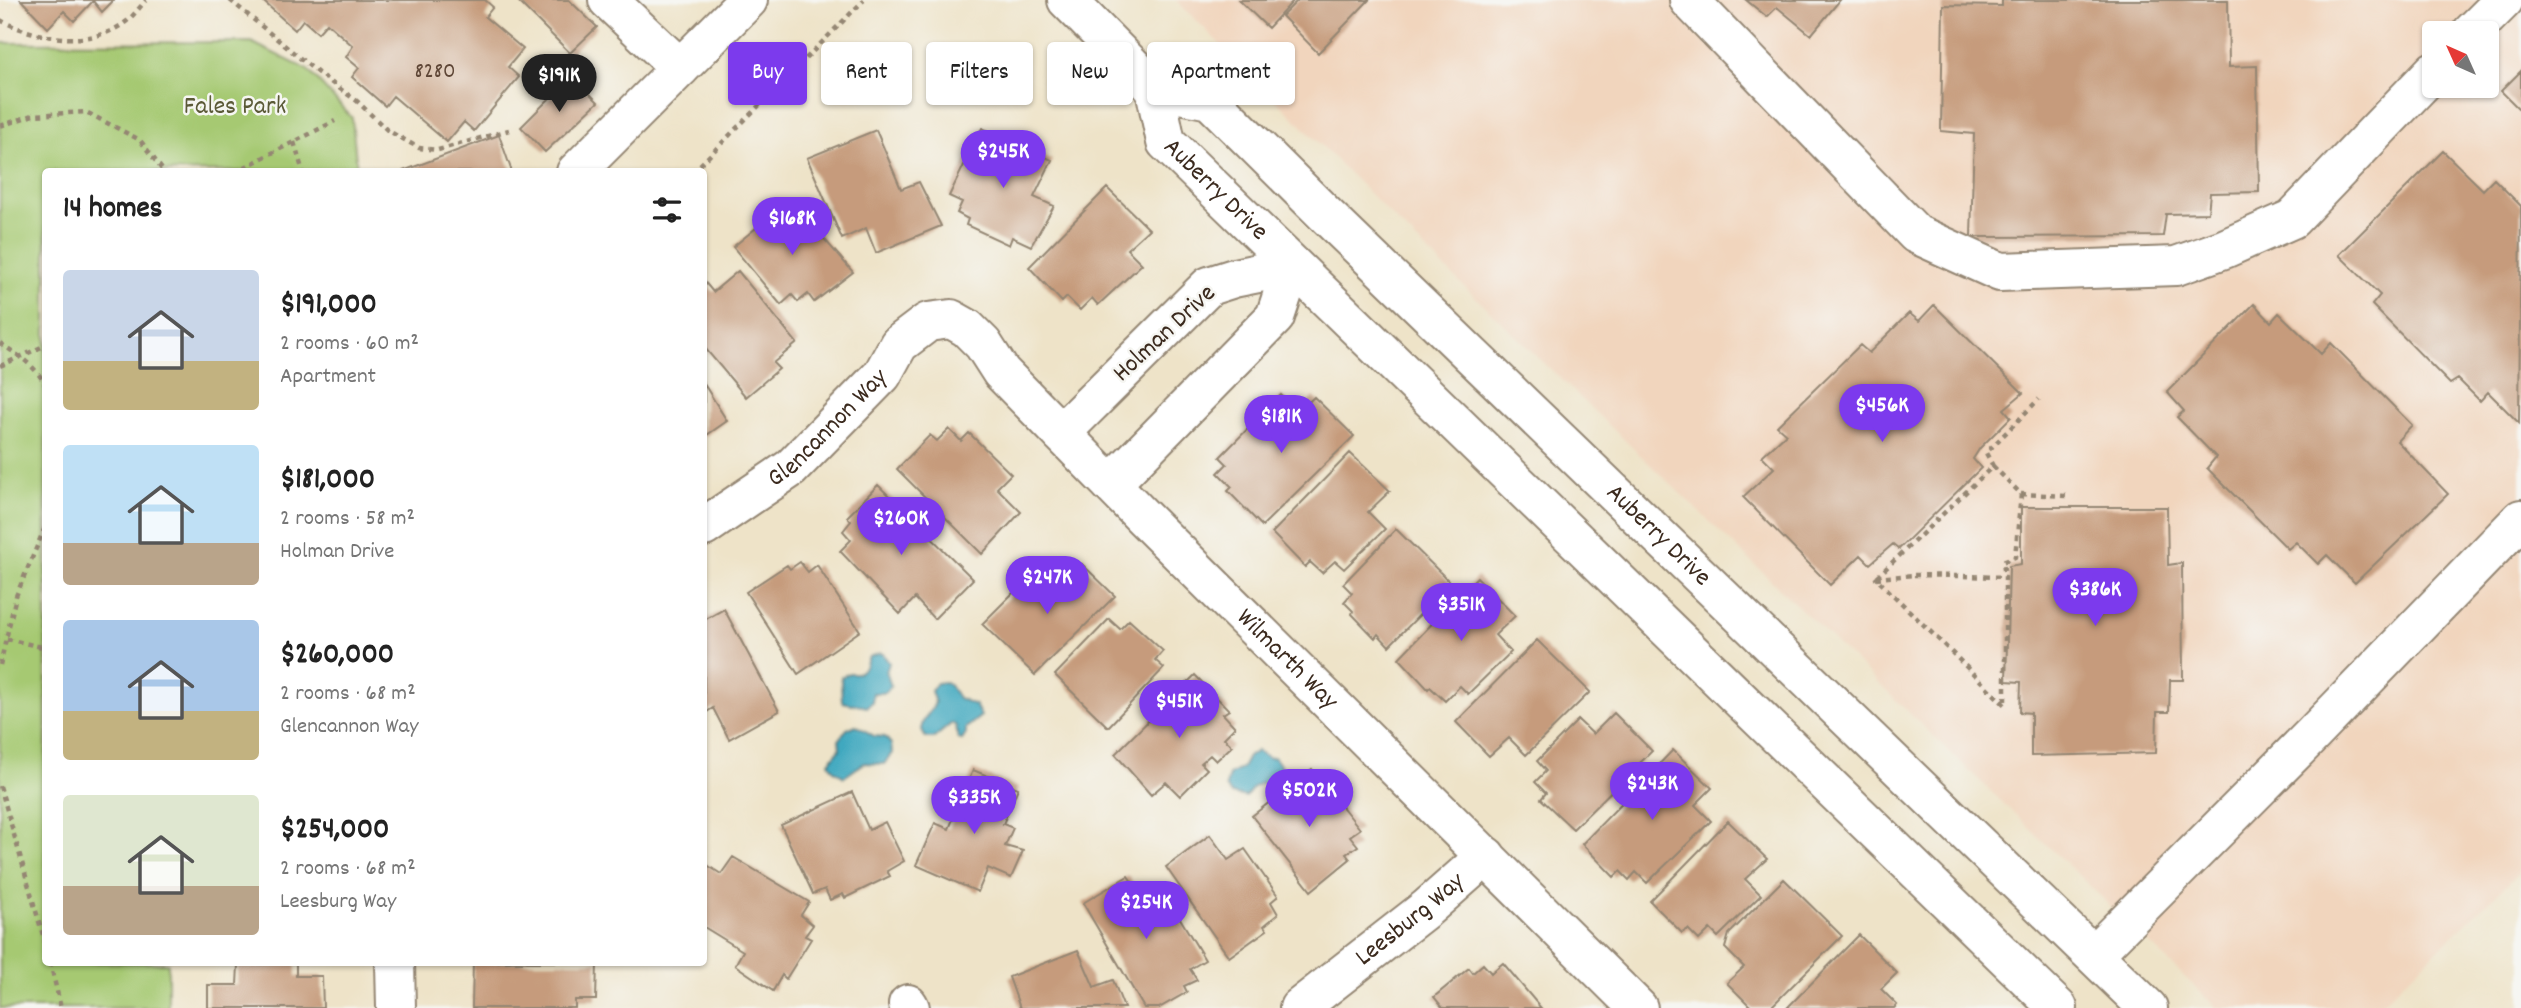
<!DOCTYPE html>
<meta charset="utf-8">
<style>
body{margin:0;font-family:Dekko,sans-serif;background:#f6f6f6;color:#222;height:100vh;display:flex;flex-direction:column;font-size:26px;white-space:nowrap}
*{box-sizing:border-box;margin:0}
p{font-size:23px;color:#767676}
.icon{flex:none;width:38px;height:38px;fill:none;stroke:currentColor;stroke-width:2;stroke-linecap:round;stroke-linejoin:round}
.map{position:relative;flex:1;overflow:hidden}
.sheet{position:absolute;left:42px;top:168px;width:665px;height:798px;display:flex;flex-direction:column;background:#fff;border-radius:7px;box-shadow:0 2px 5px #0004}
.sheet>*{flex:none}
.hud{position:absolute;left:728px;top:42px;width:665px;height:63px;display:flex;gap:14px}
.needle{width:46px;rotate:315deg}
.tools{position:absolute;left:2422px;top:21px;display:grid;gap:14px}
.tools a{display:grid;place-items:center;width:77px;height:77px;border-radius:7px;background:#fff;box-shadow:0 2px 5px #0004;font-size:35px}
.price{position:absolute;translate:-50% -60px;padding:0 16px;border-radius:24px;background:#7c3aed;color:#fff;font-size:23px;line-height:46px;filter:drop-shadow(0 2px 4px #0008)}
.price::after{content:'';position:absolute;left:50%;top:42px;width:21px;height:16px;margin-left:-10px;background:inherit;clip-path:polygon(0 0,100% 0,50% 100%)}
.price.active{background:#222;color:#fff}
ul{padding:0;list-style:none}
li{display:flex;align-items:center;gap:21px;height:175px;padding:0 21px}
li span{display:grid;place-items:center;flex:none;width:196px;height:140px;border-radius:7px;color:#555}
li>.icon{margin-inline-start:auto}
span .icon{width:84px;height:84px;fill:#fffc;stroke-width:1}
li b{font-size:30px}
h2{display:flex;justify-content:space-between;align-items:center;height:84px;padding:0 21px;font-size:30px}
.tag{padding:0 24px;border-radius:7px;background:#fff;box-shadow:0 2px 5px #0004;font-size:24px;line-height:63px}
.tag.active{background:#7c3aed;color:#fff}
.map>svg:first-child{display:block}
.built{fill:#f1d5bd;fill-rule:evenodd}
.green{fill:#a6c972;stroke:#707a48;stroke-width:2}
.water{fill:#3fa8bf;stroke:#3d696e;stroke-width:2}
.building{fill:#c69b7c}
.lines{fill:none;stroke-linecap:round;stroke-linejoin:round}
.minor-casing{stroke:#948673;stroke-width:42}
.path{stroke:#948673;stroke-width:4.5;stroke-dasharray:5 5;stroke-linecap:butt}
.minor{stroke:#fff;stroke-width:38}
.labels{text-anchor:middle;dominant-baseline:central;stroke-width:5;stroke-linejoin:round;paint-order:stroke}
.number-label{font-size:23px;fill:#5e4636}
.park-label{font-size:26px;fill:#5b5a37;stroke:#f6f6f2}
.street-label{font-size:26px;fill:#3b2a1e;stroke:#f6f6f2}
</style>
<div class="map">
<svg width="2521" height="1008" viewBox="0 0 2521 1008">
<rect width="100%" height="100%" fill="#f6f6f2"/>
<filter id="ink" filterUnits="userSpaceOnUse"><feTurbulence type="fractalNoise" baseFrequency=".0143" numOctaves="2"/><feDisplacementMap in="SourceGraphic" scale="14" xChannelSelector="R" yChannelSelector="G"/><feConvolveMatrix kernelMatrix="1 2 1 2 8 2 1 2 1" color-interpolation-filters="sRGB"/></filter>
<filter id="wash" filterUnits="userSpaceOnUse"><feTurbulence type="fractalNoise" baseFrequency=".00686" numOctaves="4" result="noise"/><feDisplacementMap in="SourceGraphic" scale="28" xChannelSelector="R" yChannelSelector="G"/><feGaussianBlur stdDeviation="1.57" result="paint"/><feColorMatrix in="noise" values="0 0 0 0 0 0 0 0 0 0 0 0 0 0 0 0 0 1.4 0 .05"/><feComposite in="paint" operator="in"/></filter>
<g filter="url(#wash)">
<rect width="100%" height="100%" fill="#eee3c8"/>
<!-- built -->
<path class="built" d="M1176 0H2521V871L2376 1008H2217L1420 244ZM2434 33H2487V86H2434Z"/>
<!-- green -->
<path class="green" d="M251 42 308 70 352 118 357 171 46 172V962L168 963V1008H0V43Z"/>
<!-- water -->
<path class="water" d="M880 653 883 654 889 663 886 672 891 686 884 693H873L872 702 867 707 842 702 841 677 849 673H858L865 667 869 657Z
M944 682 949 684 958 698 975 705 981 716 966 728V734L962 740 958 739 956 726 952 723 934 738H926C915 722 929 717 935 703L931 691 937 683Z
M856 725 874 736 885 737 891 744 892 753 884 764 864 763 844 777 833 769 829 762 840 749 839 739 847 729Z
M1257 751 1269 758 1274 757 1282 767C1278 786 1267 780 1254 786L1246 797 1231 794 1226 787 1229 775 1242 768 1248 757Z"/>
<g id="blocks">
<!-- building -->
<path class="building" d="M21 0H114L102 12 93 1 74 21 64 11 48 28Z
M265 0H485L493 7 485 17 523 49 508 67 519 77 474 131 464 122 447 142 393 96 385 106 352 77 359 68 346 57 353 46 327 23 318 33 303 20 295 30 264 2Z
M517 0H569L597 27 570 53Z
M1239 0H1294L1268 28Z
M1298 0H1369L1318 53 1282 16Z
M1746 0H1840L1811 35 1777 7 1767 17Z
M2002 0H2228L2229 67 2257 66 2259 192 2210 193 2208 213 2166 214 2163 236 1971 237 1974 134 1941 131 1943 5 2002 6Z
M2521 71V111L2501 91Z
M572 76 598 102 545 152 521 127Z
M982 128 1052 160 1034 197 1054 206 1031 246 1012 237 1009 245 966 225 968 219 957 213 962 202 949 196Z
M876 130 901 189 919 182 941 226 876 253 866 228 842 239 807 158Z
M499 135 512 172H403V171Z
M2443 151 2483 190 2494 179 2521 206 2519 423 2488 392 2480 401 2458 379 2450 384 2372 305 2380 295 2339 255Z
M1107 188 1149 229 1127 249 1142 264 1098 305 1092 298 1080 310 1067 297 1062 302 1029 267Z
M790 200 853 272 814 302 808 294 798 302 792 295 781 305 733 247Z
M738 271 797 343 773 363 779 369 746 397 704 347V281L713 292Z
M2254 304 2271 322 2279 313 2321 354 2331 343 2412 425 2397 441 2448 494 2355 583 2327 555 2318 564 2296 542 2288 549 2207 468 2216 457 2177 417 2184 411 2167 392Z
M1934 305 2023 393 2004 409 2011 417 1980 448 1973 459 1981 468 1899 549 1893 544 1870 564 1861 555 1830 585 1743 497 1774 468 1762 456 1786 434 1777 426 1860 345 1869 353 1909 313 1919 321Z
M704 384 727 421 704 437Z
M1281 395 1298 412 1314 397 1354 436 1262 526 1228 491 1232 487 1218 473 1227 464 1220 457Z
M949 429 961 441 969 433 1011 474 997 488 1021 512 982 554 897 469 930 435 937 441Z
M1350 453 1390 491 1368 512 1385 529 1344 569 1335 561 1322 573 1310 562 1305 567 1272 533Z
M878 485 973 579 934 619 915 598 900 614 840 551 851 540 843 531 851 521 847 517Z
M2021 507H2167L2168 565 2182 563 2183 680H2170L2169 712H2157L2156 753 2031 756V713L2020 712 2021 682 2006 681 2009 566 2021 564Z
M1396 529 1451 583 1389 646 1378 634 1375 638 1352 614 1353 611 1344 602 1352 593 1343 584Z
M800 562 808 572 817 565 860 631 798 674 746 592 787 565 790 569Z
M1082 564 1115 596 1035 675 982 624 1034 572 1054 592Z
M1477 577 1515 616 1495 635 1511 652 1468 694 1460 686 1445 701 1430 687 1428 689 1399 658Z
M724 609 779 711 729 739 713 708 704 714V620Z
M1109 619 1120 629 1129 620 1163 651 1155 660 1164 668 1108 727 1055 675Z
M1537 640 1590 692 1526 755 1509 738 1489 756 1456 722Z
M1195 675 1229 710 1223 714 1235 727 1224 738 1232 746 1216 761 1210 755 1201 763 1207 769 1180 796 1166 782 1151 795 1115 754Z
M1614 713 1652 751 1573 829 1541 799 1546 793 1535 782 1546 771 1537 761 1578 720 1593 734Z
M1673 750 1712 788 1695 805 1711 821 1647 883 1636 872 1629 880 1620 871 1614 877 1582 844Z
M1312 769 1360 829 1350 836 1358 846 1346 854 1350 859 1311 891 1252 816Z
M973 770 1018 788 1003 824 1013 828 1005 846 1023 851 1011 878 988 868 978 892 916 865 935 823 949 829Z
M852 792 869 830 885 822 904 861 887 871 890 876 845 898 843 894 830 900 825 889 813 894 781 825Z
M1728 821 1767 859 1745 879 1761 895 1718 937 1710 929 1699 940 1688 929 1682 933 1650 901Z
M1210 835 1228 860 1245 849 1278 896 1271 902 1278 914 1264 926 1267 930 1229 957 1166 867Z
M733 857 809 902 801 915 813 925 805 936 811 939 786 979 782 975 773 991 735 965 743 951 704 927V863L721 874Z
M1128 876 1141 895 1160 885 1205 960 1190 969 1197 980 1184 986 1187 992 1159 1008H1144L1083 903Z
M1784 879 1842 936 1770 1008H1752L1727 983 1744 967 1725 948 1729 934Z
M1859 935 1897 973 1881 989 1897 1005 1894 1008H1787Z
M1078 950 1094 987 1113 980 1124 1008H1020L1009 977Z
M473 962H597L596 1000H575V1008H472Z
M296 963V976H322L323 1008H208V985H237L238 965Z
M1503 963 1541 1008H1443L1434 997 1469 968 1473 973 1483 964 1491 973Z"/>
</g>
</g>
<g filter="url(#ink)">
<use href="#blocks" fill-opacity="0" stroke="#948673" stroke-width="2"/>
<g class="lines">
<defs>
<g id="minor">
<path d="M608 0 680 68 748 0"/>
<path id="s1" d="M1067 0 1155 89 1166 142 2058 1008"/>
<path d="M1689 0 1916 234 2000 272 2176 266 2224 249 2292 219 2434 71"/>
<path d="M2471 33 2504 0"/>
<path id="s2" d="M1155 89 1210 100 1328 217 2148 1008"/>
<path d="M576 172 680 68"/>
<path d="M1061 433 1209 286 1234 278 1292 266 1275 317 1111 484"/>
<path id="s3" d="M704 527 791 468 882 375 899 344 928 322 951 319 967 328 983 344 1001 372 1144 518 1638 1008"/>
<path d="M2094 954 2313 734 2521 519"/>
<path d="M395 962 396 1008"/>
<path d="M908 1004 910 1008"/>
<path id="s4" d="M1299 1008 1427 908 1486 856"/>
</g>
</defs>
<!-- minor casing -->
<use href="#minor" class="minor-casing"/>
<!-- path -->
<path class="path" d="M230 0 318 73 357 101 387 130 419 148 438 150 509 130
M0 20C37 39 92 49 127 21 134 15 140 7 146 0
M0 126 33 115 86 112 140 140 164 172
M294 142 303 172
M235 172 335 121
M693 172 864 0
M0 343C18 355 36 366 46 386
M0 366 46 345
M1993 466 2021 494 2015 557 2003 562 2005 577
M2021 494 2067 496
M1914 575 2005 577V705L1876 578Z
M1877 577 1993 466 1986 453 2039 399
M7 639 46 648
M0 665 16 596 46 525
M0 786 46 946
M50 962 61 1008"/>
<!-- minor -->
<use href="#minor" class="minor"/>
</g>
</g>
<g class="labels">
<!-- number labels -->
<g class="number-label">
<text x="435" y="72">8280</text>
</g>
<!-- park labels -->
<g class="park-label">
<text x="235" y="107">Fales Park</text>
</g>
<!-- street labels -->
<g class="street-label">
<text stroke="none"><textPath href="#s1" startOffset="248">Auberry Drive</textPath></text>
<text transform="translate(1165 334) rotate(-43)">Holman Drive</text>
<text stroke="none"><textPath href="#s3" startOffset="159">Glencannon Way</textPath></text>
<text stroke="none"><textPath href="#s2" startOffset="681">Auberry Drive</textPath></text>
<text stroke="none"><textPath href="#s3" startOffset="810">Wilmarth Way</textPath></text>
<text stroke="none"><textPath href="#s4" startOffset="142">Leesburg Way</textPath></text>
</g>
</g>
</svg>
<div class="tools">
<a><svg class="needle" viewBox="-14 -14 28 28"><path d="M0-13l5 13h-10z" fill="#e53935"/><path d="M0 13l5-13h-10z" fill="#767676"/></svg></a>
</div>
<b class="price active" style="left:559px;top:114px">$191K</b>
<b class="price" style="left:1003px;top:190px">$245K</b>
<b class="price" style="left:792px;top:257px">$168K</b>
<b class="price" style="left:1882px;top:444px">$456K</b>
<b class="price" style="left:1281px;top:455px">$181K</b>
<b class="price" style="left:901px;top:557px">$260K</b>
<b class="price" style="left:1047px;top:616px">$247K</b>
<b class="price" style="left:2095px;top:628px">$386K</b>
<b class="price" style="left:1461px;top:643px">$351K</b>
<b class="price" style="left:1179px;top:740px">$451K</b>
<b class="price" style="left:1652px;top:822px">$243K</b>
<b class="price" style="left:1309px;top:829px">$502K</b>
<b class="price" style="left:974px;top:836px">$335K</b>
<b class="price" style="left:1146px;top:941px">$254K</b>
<div class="hud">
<a class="tag active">Buy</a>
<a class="tag">Rent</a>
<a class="tag">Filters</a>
<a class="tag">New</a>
<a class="tag">Apartment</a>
</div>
<section class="sheet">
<h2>14 homes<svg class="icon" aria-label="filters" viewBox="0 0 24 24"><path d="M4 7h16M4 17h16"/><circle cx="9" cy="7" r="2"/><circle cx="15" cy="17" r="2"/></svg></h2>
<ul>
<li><span style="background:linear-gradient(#c9d6e8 65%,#c2b280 0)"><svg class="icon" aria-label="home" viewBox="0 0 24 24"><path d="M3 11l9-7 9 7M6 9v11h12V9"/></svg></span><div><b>$191,000</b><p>2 rooms · 60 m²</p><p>Apartment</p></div></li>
<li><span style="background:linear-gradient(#bfe0f5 70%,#b9a48a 0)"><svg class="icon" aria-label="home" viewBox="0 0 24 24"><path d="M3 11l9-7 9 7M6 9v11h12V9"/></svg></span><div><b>$181,000</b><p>2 rooms · 58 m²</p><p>Holman Drive</p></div></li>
<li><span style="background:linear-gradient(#a9c7e8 65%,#c2b280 0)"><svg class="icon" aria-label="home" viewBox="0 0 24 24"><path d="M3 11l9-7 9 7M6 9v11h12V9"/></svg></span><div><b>$260,000</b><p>2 rooms · 68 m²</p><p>Glencannon Way</p></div></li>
<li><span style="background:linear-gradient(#dfe7d0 65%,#b9a48a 0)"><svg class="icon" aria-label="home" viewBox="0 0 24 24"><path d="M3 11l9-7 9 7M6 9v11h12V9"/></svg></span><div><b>$254,000</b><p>2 rooms · 68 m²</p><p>Leesburg Way</p></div></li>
</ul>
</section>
</div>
